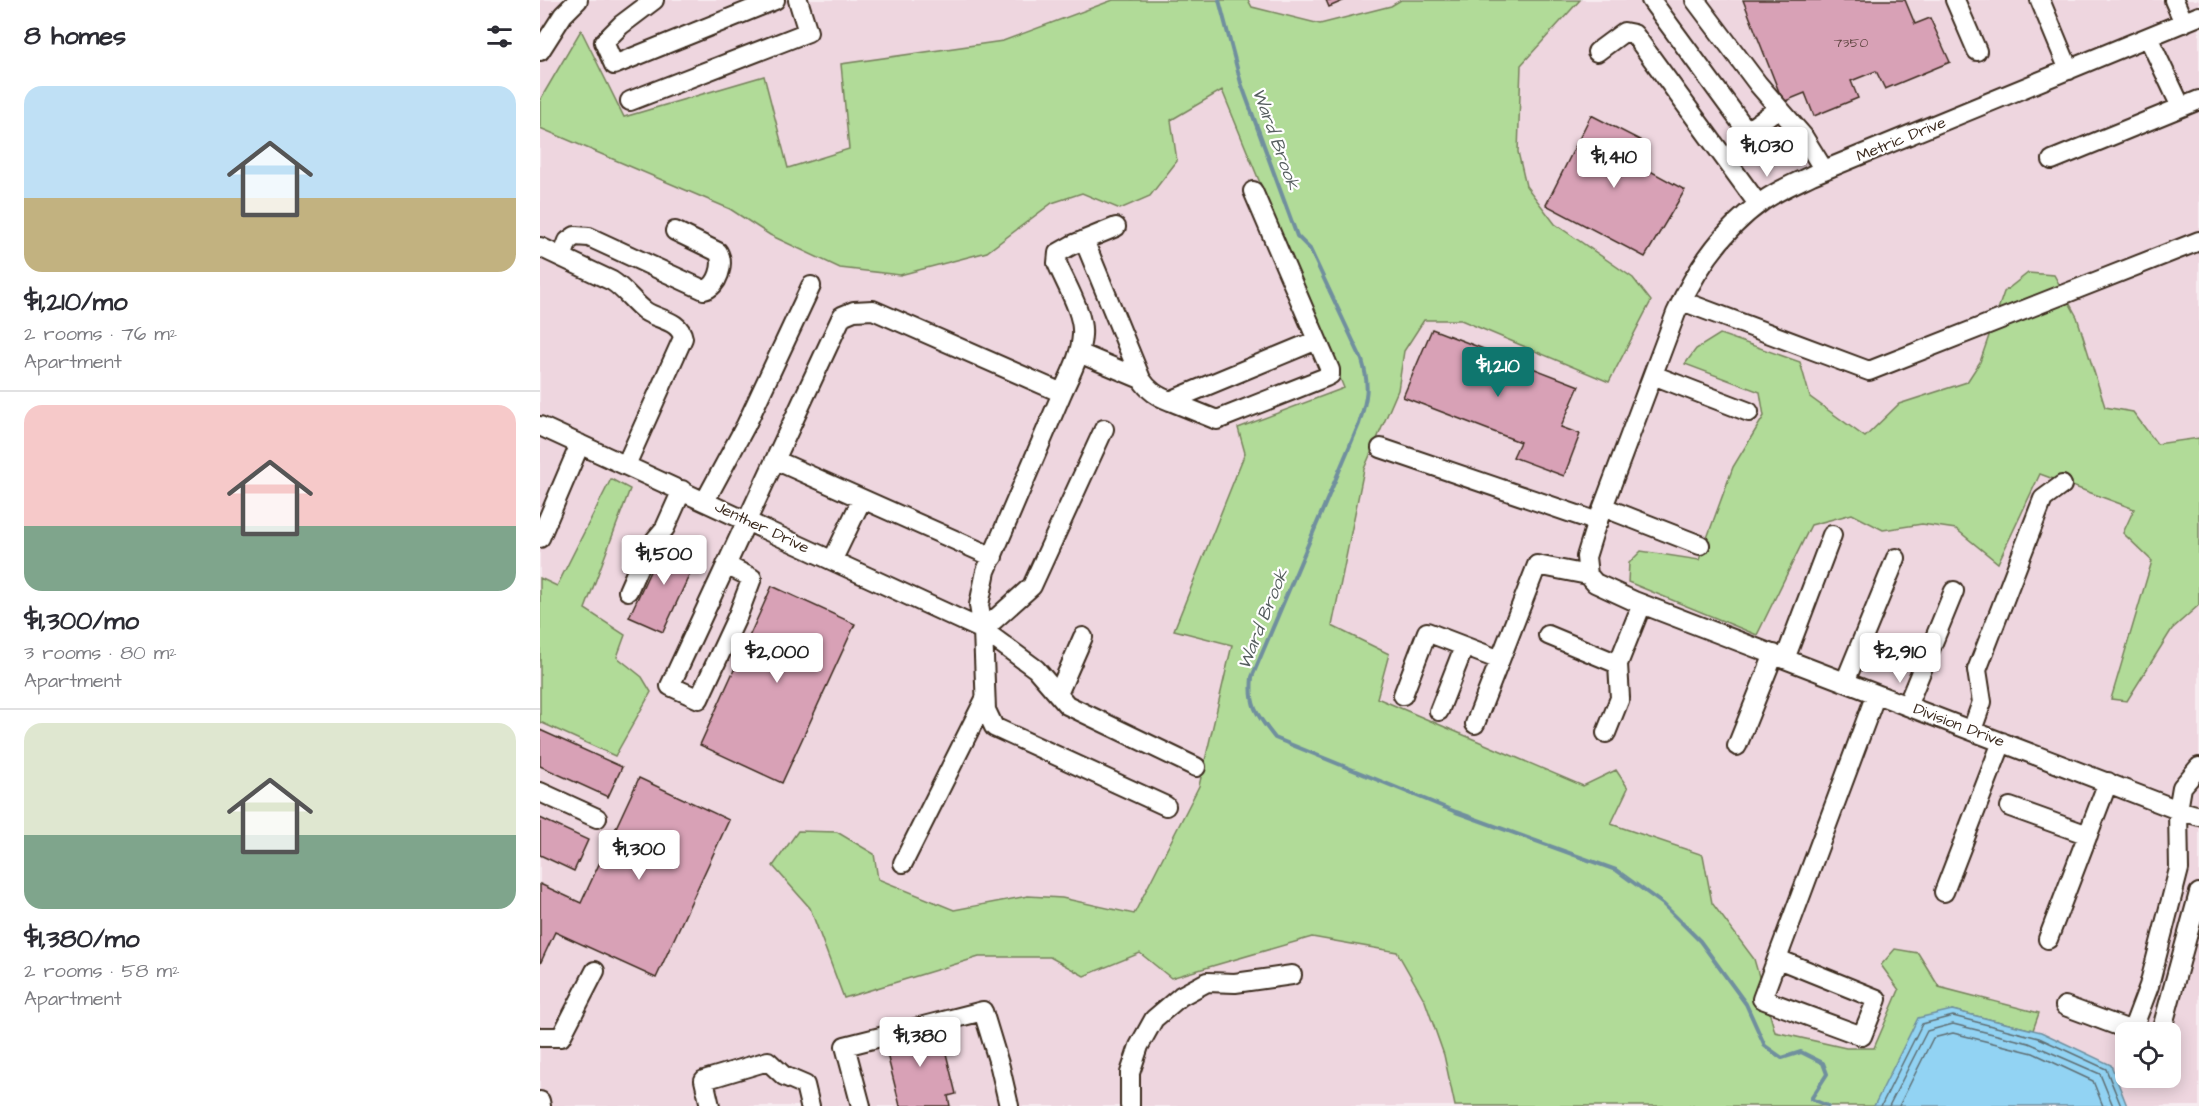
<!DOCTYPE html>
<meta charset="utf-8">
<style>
body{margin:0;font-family:"Architects Daughter",sans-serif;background:#f7f7f7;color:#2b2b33;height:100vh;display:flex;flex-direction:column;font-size:22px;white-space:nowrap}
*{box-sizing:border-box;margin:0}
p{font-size:20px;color:#7c7c81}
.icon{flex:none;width:33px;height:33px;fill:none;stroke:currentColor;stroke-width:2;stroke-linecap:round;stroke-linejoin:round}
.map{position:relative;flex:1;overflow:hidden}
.panel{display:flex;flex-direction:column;background:#fff;width:540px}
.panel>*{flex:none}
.fabs{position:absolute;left:1575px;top:1022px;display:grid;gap:12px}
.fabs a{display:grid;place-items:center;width:66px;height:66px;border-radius:12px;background:#fff;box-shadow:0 3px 15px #0003;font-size:30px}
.price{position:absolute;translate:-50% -51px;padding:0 14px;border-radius:6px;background:#fff;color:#222;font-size:20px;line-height:39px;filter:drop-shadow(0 2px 3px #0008)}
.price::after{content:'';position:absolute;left:50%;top:36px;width:18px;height:14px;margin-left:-9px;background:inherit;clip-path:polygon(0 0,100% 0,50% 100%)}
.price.selected{background:#0f766e;color:#fff}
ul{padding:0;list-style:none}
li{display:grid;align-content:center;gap:12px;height:318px;padding:0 24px}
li+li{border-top:2px solid #e1e1e2}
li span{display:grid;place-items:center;height:186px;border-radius:18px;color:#555}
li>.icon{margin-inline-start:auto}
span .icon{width:108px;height:108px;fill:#fffc;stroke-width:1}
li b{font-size:26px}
h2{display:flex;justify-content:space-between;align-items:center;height:72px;padding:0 24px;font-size:26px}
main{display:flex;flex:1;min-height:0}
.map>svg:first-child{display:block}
.built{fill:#eed6df;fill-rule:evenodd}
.green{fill:#b1db98;stroke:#76825b;stroke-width:1.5}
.water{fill:#92d3f3;stroke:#6f8f9e;stroke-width:1.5}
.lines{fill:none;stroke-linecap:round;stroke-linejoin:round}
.shore{stroke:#5e6e73;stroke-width:1.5}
.stream{stroke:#6f8f9e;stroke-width:4}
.building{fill:#d8a1b6;stroke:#3b2a1e;stroke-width:1.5}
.minor-casing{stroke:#3b2a1e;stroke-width:22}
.minor{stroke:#fff;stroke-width:18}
.labels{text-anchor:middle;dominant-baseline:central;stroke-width:4.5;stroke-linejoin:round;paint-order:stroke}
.number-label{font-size:14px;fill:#624844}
.street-label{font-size:16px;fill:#3b2a1e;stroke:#fff}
.water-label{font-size:18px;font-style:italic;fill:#555d5e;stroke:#fff}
</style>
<main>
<section class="panel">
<h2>8 homes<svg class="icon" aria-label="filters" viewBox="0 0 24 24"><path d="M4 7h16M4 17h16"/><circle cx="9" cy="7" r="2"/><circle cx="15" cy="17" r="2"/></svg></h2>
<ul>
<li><span style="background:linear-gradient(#bfe0f5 60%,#c2b280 0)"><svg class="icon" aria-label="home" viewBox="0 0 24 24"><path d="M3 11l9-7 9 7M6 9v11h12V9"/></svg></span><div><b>$1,210/mo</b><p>2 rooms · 76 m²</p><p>Apartment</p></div></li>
<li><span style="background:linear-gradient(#f6c9c9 65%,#7fa58c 0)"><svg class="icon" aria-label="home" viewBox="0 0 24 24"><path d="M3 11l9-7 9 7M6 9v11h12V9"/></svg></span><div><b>$1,300/mo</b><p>3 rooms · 80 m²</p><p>Apartment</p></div></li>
<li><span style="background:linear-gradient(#dfe7d0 60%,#7fa58c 0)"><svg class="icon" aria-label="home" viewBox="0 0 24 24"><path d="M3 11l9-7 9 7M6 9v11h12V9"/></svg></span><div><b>$1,380/mo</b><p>2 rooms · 58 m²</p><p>Apartment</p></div></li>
</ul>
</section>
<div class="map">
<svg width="1659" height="1106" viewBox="0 0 1659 1106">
<rect width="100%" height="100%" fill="#f7ecf0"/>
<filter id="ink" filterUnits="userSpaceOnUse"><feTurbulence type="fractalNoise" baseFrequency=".0167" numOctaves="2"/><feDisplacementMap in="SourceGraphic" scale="12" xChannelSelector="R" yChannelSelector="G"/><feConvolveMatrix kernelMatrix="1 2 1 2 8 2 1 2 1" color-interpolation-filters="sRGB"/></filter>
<g filter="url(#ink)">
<!-- built -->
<path class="built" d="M0 0H1659V1106H0ZM1586 1032H1630V1077H1586Z"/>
<!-- green -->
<path class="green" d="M573 0H708L712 7 780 24 851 6 861 0H1040L981 65 978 152 986 186 1015 224 1093 278 1111 301 1069 382 921 320H884L864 351 858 390 824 469 792 626 849 654 837 698 1043 786 1076 770 1088 788 1071 824 1163 855 1172 903 1214 959 1235 1032 1306 1048H1334L1359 990 1341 965 1355 949 1378 953 1399 987 1499 1013 1493 1030 1412 1010 1334 1106H915L904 1055 885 1001 857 952 772 937 631 978 600 953 544 976 510 957H439L304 998 270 908 233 866 258 831 297 832 334 854 338 879 414 910 488 896 522 898 594 914 659 786 692 645 634 630 705 453 698 428 804 388 682 90 631 120 637 161 610 196 580 209 542 193 512 203 447 252 360 275 300 268 230 235 190 209 0 128V100L41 30 84 117 224 76 248 168 309 149 301 64 463 41Z
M1488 273 1514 275 1537 317 1565 407 1593 412 1617 444 1659 438V605L1632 629 1587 701 1571 699 1612 561 1583 533 1594 509 1500 474 1458 563 1416 529 1382 524 1343 530 1312 514 1271 525 1217 635 1088 582 1089 563 1101 551 1159 560 1193 467 1224 416 1220 392 1145 364 1156 349 1180 334 1260 362 1270 397 1325 437 1359 404 1427 382 1440 362 1464 292Z
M71 479 90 489 45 609 85 635 77 657 102 677 111 692 75 756 0 722V578L17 586Z"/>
<!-- water -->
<path class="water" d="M1412 1010 1501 1032 1571 1065 1587 1106H1334L1378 1018Z"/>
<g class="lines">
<!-- shore -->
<path class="shore" d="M1341 1106 1382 1024 1413 1016 1499 1038 1566 1069 1581 1106
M1349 1106 1387 1031 1413 1024 1489 1043 1560 1074 1573 1106
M1359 1106 1393 1038 1413 1033 1493 1053 1553 1081 1563 1106"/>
<!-- stream -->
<path class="stream" d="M679 0 701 83 757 236 770 249 822 360C830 386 827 399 819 424L712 677C709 707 717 715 735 738L916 812 1076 870 1123 904 1160 941 1206 1004 1225 1046 1242 1058 1261 1052 1283 1063 1287 1074 1271 1099 1288 1106"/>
</g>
<!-- building -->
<path class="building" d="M786 0H805L789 7Z
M1203 0H1365L1375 24 1390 18 1410 62 1345 89 1336 71 1311 81 1318 98 1274 116 1265 93 1243 102Z
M1051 115 1100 140 1090 160 1145 190 1105 257 1006 205Z
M892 329 1039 386 1021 427 1040 434 1024 476 973 457 980 442 863 397Z
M130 541 159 554 123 632 89 617 119 552 124 554Z
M232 586 315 624 242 783 160 745Z
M0 730 82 767 68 797 0 766Z
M99 778 189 820 116 978 15 932 0 964V884L41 903Z
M0 818 48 840 34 871 0 855Z
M399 1025 416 1094 408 1096 410 1106H360L343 1038Z"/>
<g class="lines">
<defs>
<path id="minor" d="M114 0 81 25 64 42 74 65 235 0
M1111 0 1207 131 1239 108
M1155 0 1218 84 1263 136 1284 170
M1415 0 1437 51
M1500 0 1529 70
M1634 0 1644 23
M1608 37 1641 107
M0 51 23 15 38 0
M1057 52 1084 32 1094 34 1218 204
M90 101 268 32 258 0
M1512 160 1659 100
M544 240 601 379C609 391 617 396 630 401L777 340 713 191
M0 247 72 281C85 289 93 302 105 311 118 320 140 320 143 338L86 465
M22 257 28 241 35 236 49 237 164 290C178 287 185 264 178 252L135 231
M1142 301 1329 371 1659 241
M539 353 601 379
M1113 375 1209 412
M522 393C530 375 541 355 542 335 544 313 525 283 517 263L518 253 532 245 576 227
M630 401 677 420 786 377 790 375V370L777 340
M0 426 443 630 496 669 527 705 656 767
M841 448 1058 522
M235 460 453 557
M165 501 206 425 271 286
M1063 507 1160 545
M0 538 40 444
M293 559 322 499
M186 565 212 578 198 615 159 699 130 686 302 316 314 311 333 310 522 393 446 571 439 605 443 630 446 710 454 727 626 806
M1048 575 1046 557 1054 531 1136 313C1156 269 1183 229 1223 201 1238 190 1256 183 1272 175L1659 16
M1048 575 1055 583 1094 601 1638 810 1659 816
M88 591 105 552 125 528 142 490
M443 630 492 586 564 429
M1008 635 1078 664 1102 604
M1245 659 1292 535
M1305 682 1356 558
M518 694 543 637
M863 695 887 632 960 660
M1367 706 1414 591
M899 711 924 647
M935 724 997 565 1048 575
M1432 730 1442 702 1437 670 1503 499 1522 485
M1066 733 1080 698 1078 664
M1197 746 1234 654
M0 792 57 818
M1470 807 1548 835
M363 863 445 699
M1404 892 1462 742
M1508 939 1568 782
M1238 959 1337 999 1322 1036 1222 999 1336 694
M1525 1006 1592 1031 1609 986 1639 869 1638 810 1642 787 1659 767
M1621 1032 1659 893
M0 1037H21L55 971
M0 1101 1 1106
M170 1106 164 1080 228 1061 244 1076 265 1085 270 1106
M321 1106 305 1046 443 1011 460 1067 469 1106
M590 1106V1073L599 1046 614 1019 641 996 667 982 695 983 752 975"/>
</defs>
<!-- minor casing -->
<use href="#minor" class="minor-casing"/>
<!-- minor -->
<use href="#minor" class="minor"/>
</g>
</g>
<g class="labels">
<!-- number labels -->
<g class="number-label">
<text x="1311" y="43">7350</text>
</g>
<!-- street labels -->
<g class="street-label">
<text transform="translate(1361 139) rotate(-22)">Metric Drive</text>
<text transform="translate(222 527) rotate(25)">Jenther Drive</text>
<text transform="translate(1419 725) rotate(21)">Division Drive</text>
</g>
<!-- water labels -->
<g class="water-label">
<text transform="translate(736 139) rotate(70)">Ward Brook</text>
<text transform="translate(723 619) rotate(-68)">Ward Brook</text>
</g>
</g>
</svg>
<div class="fabs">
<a><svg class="icon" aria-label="locate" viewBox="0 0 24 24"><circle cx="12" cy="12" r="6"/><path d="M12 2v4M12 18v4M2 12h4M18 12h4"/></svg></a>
</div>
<b class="price" style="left:1227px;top:178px">$1,030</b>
<b class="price" style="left:1074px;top:189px">$1,410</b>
<b class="price selected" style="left:958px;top:398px">$1,210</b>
<b class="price" style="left:124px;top:586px">$1,500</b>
<b class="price" style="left:237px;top:684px">$2,000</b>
<b class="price" style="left:1360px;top:684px">$2,910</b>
<b class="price" style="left:99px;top:881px">$1,300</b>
<b class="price" style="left:380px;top:1068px">$1,380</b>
</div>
</main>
